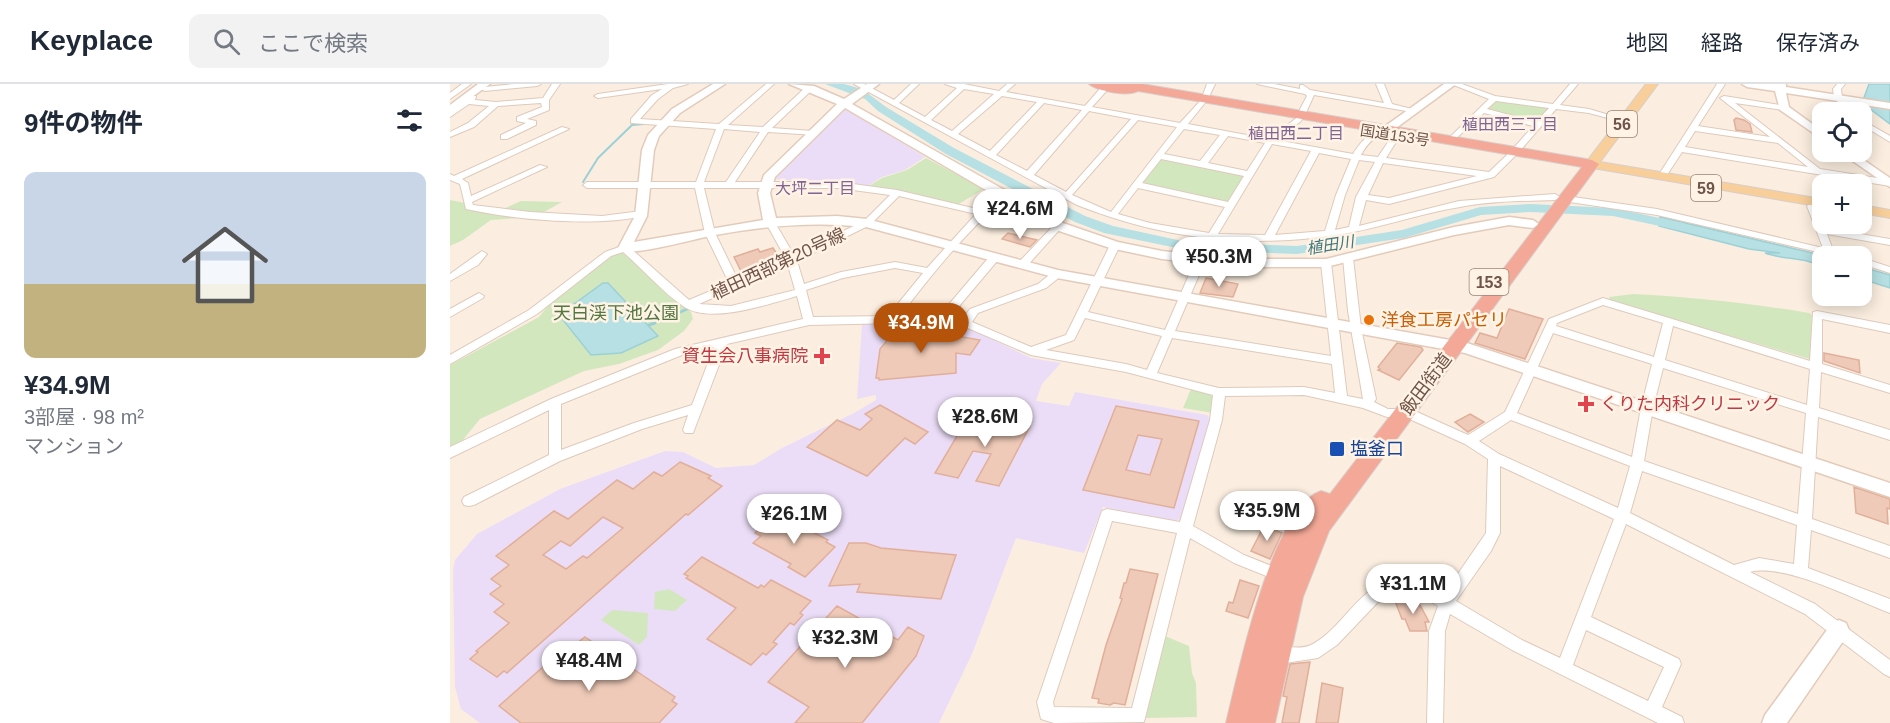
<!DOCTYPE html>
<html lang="ja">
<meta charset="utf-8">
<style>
body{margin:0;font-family:Arial,"Noto Sans JP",sans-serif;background:#f2f2f3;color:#1f2937;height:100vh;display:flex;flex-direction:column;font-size:22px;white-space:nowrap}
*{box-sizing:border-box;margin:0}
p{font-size:20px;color:#747a83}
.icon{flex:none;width:33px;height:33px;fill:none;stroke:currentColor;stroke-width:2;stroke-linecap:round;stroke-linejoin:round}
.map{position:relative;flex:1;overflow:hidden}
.side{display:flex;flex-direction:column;background:#fff;width:450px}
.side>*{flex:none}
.buttons{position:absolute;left:1362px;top:18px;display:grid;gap:12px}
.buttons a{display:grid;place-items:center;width:60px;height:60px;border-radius:12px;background:#fff;box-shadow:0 3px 15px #0003;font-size:30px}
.price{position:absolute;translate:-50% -51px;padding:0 14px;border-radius:21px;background:#fff;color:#222;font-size:20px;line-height:39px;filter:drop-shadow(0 2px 3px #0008)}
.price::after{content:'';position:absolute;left:50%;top:36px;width:18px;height:14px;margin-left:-9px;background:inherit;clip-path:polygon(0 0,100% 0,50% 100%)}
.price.current{background:#b45309;color:#fff}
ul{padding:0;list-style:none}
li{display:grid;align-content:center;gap:12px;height:318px;padding:0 24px}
li span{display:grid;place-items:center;height:186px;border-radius:12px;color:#555}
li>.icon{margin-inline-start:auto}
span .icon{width:108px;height:108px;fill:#fffc;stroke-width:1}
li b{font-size:26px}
h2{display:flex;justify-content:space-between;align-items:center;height:72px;padding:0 24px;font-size:26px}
header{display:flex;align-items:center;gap:36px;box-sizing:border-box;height:84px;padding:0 30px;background:#fff;border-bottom:2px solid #e0e1e3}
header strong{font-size:28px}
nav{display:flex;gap:33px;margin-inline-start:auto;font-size:21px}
.search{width:420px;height:54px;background:#f2f2f3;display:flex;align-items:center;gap:15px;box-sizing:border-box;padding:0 21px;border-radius:12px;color:#747a83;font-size:22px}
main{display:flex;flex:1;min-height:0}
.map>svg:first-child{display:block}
.education{fill:#ebddf7}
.green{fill:#d3e7bf}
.water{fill:#b6e0e3;stroke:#9cd0d5;stroke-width:1.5}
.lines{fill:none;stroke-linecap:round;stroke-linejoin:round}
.stream-far1{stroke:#9cd0d5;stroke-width:2}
.stream{stroke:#9cd0d5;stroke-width:3}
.river{fill:#b6e0e3;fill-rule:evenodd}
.building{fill:#efcab8;stroke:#e1af99;stroke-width:1.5;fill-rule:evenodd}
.street-casing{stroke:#decabc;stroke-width:2}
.secondary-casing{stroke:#e3cbbb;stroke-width:3}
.primary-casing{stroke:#d7cfcc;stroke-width:2}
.highway-casing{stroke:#d7cfcc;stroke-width:2}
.street{fill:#fff;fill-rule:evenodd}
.secondary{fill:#fff;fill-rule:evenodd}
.primary{fill:#f8ce9a;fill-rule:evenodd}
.highway{fill:#f4a998;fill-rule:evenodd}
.food-dot{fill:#e8710a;stroke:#fef3e5;stroke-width:2}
.health-dot{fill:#e0444e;stroke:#fef3e5;stroke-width:2}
.transit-dot{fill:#1a4fb4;stroke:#fef3e5;stroke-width:2}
.labels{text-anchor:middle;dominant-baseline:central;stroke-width:5;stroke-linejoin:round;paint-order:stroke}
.far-street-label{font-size:15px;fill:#705448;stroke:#fef3e5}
.far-neighbourhood-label{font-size:16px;fill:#806494;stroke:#fef3e5}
.shield{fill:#fef3e5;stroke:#9b8477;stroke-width:1.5}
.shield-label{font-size:16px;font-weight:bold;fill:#705448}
.far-water-label{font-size:16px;font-style:italic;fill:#40777d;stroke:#fef3e5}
.street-label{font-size:18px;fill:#705448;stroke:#fef3e5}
.park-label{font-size:18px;fill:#547641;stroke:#fef3e5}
.food-label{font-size:18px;fill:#c56008;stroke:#fef3e5;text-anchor:start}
.health-label{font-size:18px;fill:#be3a42;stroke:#fef3e5;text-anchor:end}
.transit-label{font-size:18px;fill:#164399;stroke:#fef3e5;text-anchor:start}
</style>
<header>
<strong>Keyplace</strong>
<div class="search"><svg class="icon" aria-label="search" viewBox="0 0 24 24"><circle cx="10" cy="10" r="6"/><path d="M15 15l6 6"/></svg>ここで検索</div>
<nav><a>地図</a><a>経路</a><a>保存済み</a></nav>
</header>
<main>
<section class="side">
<h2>9件の物件<svg class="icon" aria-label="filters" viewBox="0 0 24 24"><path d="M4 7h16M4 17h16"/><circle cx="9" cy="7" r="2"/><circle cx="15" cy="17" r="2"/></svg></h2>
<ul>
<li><span style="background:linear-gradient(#c9d6e8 60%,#c2b280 0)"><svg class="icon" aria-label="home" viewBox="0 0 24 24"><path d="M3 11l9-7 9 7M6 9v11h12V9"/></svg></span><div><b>¥34.9M</b><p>3部屋 · 98 m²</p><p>マンション</p></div></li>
</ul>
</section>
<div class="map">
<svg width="1440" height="639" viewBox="0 0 1440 639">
<rect width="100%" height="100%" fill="#fbeee0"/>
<!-- education -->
<path class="education" d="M397 25 475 73 455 86 432 93 418 102 323 95 328 86 390 26Z
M478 238 519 244 581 274 611 279 592 300 586 317 619 322 625 308 757 331 760 335 731 435 723 437 653 423 634 469 566 454 522 570 489 639H30L11 625 5 603 3 487 5 476 27 450 110 405 215 367 233 368 266 384 304 381 332 364 404 329 426 316V311L407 315 412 240Z"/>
<!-- green -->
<path class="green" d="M1045 16 1095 23 1098 24 1085 39 1035 26Z
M476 74 534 105 507 121 448 106 419 102 432 94 457 86Z
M712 74 797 90 777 119 691 100Z
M0 116 51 126 71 117 112 118 85 133 41 136 13 156 0 162Z
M165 169H173L241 228 243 235 234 247 208 266 169 280 134 287 30 335 12 357 0 364V281L89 233 100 219Z
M1183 210C1242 213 1300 219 1359 229L1362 231 1360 275 1160 217 1159 213Z
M741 305 765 310 763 329 733 324Z
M219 505 237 516 225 527 204 525 205 508Z
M162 526 198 529 197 553 189 561 151 536Z
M715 552 739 562 742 589 746 599 747 633 696 634Z"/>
<!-- water -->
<path class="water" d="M1419 0H1440V40L1412 19Z
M1210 133 1375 172H1372V183C1356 173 1333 176 1315 169H1330L1299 165 1209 142Z
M1412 183 1440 191V204L1412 195Z
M153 199H158L208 252 171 269 141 271 109 231Z"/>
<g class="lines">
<!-- stream-far1 -->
<path class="stream-far1" d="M133 98 148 74 182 41 194 40
M557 109 568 103"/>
<!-- stream -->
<path class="stream" d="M224 231 237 225
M199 241 205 239"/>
<!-- river -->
<path class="river" d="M375 0H394L412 5 436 23 504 64 635 132 663 142 737 158 847 162 952 146 1030 123 1080 120 1163 124 1233 139 1240 143 1233 147 1163 132 1080 128 1031 131 954 154 847 170 737 166 654 149 625 138 496 70 428 27 415 15Z"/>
</g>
<!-- building -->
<path class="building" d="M1286 34 1294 36 1300 40 1302 48 1286 46 1284 36Z
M558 149 587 156 580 163 552 155Z
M323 164 330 175 293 191 284 173 308 165 310 168Z
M756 194 788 200 783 213 750 209Z
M1059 225 1093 235 1075 275 1025 259 1030 249 1047 254Z
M449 242 530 256 520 271 506 269V289L429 296V294H426L430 265Z
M947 259 971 263 973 266 949 296 928 286 930 285 928 283Z
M1374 269 1409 276 1410 289 1374 277Z
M430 321 478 348 465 360 455 354 417 392 357 363 387 336 410 346 422 335 415 330Z
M666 322 749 337 724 424 633 406ZM688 351 712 355 700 391 676 386Z
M520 330 580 342 549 402 526 397 541 370 523 367 508 394 485 389Z
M1020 330 1034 338 1018 348 1005 338Z
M230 378 261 392 258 394 272 402 238 431 236 430 57 589 54 587 47 593 20 575 28 568 26 567 59 539 44 528 54 520 40 510 51 502 41 495 59 481 46 472 104 427 118 435 167 396 183 405 204 388 212 392ZM153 433 173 444 137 474 133 472 116 485 93 471 111 457 120 462Z
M1404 403 1440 415V425L1437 424 1438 440 1406 429Z
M332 432 378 456 376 458 385 463 355 493 338 483 341 480 303 459 311 452 305 449 312 442 317 445Z
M814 442 832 449 820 475 801 467Z
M399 459H416L431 464 506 471 491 515 407 508 410 500 379 502Z
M252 473 308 504 311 501 314 503 321 496 361 517 350 529 353 531 344 541 340 539 323 558 327 560 316 571 313 569 301 581 257 555 286 524 236 494 238 492 234 490Z
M680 485 708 490 675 621 664 619 660 621 648 619 649 615 642 614 656 561 672 515 670 514 674 499H676Z
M790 496 809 502 798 534 776 527 779 518 783 519Z
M955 516 966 517 971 523 979 538H975L977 547H960L955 535H952L945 517Z
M387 522 448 556 458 543 474 552 466 572 412 639H345L359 623 318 598Z
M135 553 225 613 222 617 227 620 209 639H71L49 622 111 567 114 569Z
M860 578 849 639H832L837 613 833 612 840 580Z
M872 599 893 604 888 639H866Z"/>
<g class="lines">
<defs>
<path id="street" d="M12 0H21L0 15V9Z
M64 0H91L87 2 35 7 31 5 35 3Z
M102 0H110L99 16V26L77 35 86 37V41L57 55H51V51L76 39 67 37V33L92 23 91 19 48 22 24 43 0 53V48L18 39 39 22 19 20 0 33V27L20 12H26L25 16 46 18 93 14Z
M218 0H238L223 4 208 15 190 35 269 40 316 0H324L278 41 313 43 357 2 364 4 322 44 363 47H366V51L318 48 285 98H388L447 106 531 126 549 110H555V114C515 149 482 190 450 232H489L540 172 544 171 549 174 548 176 500 233 512 235 520 225 588 200 603 188H611V192L596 204 528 229 522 238 581 263 616 251 660 161 665 158 670 161 638 228 715 246 745 177 750 174 755 177 725 247 881 272 871 179 876 176 881 179 897 312 913 315 898 227 893 174 898 171 903 174 911 244 926 315 924 318 938 325H955L967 328 1018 351 1055 328 1099 235 1153 214 1360 277 1363 228 1367 227 1440 241V249L1372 235V280L1440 301V309L1371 288 1369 324 1440 346V356L1368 333 1362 435 1440 462V474L1361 446 1358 484 1440 515V529C1405 516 1336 479 1300 488L1365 520 1440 576V593L1434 590 1355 530 1176 440 1141 533 1229 575 1231 580 1212 623 1232 633 1234 639H1208L1062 566 1000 530 995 547 993 639H977L979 547 988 522 970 511 948 509 928 518 887 561 868 574 835 579 820 575 818 570 820 565C833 560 849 567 861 561 884 549 897 526 916 510 921 505 930 503 937 501 958 493 976 500 994 510L1036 449 1038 375 1015 360 955 333H937L913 324 854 311 775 312 772 336 743 442 794 471 834 487 836 491 834 495 829 497 784 479 740 454 694 638 604 639 591 635 587 618 652 427 657 425 730 438 760 336 763 311 676 288 581 271 513 242 492 238 359 241 277 260 243 349H235L233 346 238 331 192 345 110 377 24 421 19 422 14 421 12 417 14 413 99 371V326L0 374V363L101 315 225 265 353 235 347 212C319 220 259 241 233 222 211 207 193 185 173 168L161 172 87 230 0 280V271L79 226 155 168 172 162H178L239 216 279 199 255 149 245 104H137L133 101 137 98H246L266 45 181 39V35L202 11 212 5 148 14 144 12 148 10ZM274 45 310 48 276 98H254ZM254 104H388L440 111 414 137 344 171 324 137H318L316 139 336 175 288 196 265 149ZM449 112 526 130 477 184 445 178 391 188 354 200 347 177 420 141ZM338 181 345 206 281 222 249 220ZM445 184 473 189 438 232 363 233 356 206 393 194ZM1153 221 1213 239 1204 273 1106 242 1107 239ZM635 234 712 252 697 286 676 280 596 266 624 256ZM1223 242 1360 285 1357 321 1215 276ZM1103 249 1202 280 1191 324 1182 373 1067 329ZM722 254 882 280 885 309 854 303 769 304 707 289ZM264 263 242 321 184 339 111 366V320L232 271ZM1213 284 1356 329 1348 430 1194 377 1203 324ZM1061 336 1180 382 1168 424 1049 370 1029 357ZM1050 382 1164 435 1110 574 1072 556 1006 517 1041 467 1050 449ZM1192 387 1347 441 1344 480 1309 474 1284 481 1180 429ZM662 437 727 449 682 624 604 623 603 618ZM1136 546 1214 583 1198 617 1123 581Z
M404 0H414L444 16 461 0H469L449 19 475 33 507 4 495 0H514L549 7 557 0H565L556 8 635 22 654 0H658L661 2 642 23 730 39 751 16 757 0H765L758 15 738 40 818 55 848 33 852 35 851 37 826 56 903 70C913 54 921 48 938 43H941L948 55 936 74 1039 88 1059 69 1066 71 1044 93 939 120 916 116 909 142 1009 117 1105 110 1110 113 1105 116C1073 117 1041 117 1010 123 966 130 925 146 881 152 790 164 711 154 627 121ZM514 5 544 10 502 47 481 36ZM552 12 587 18 540 67 508 50ZM594 19 632 26 577 87 546 71ZM639 27 681 35 616 108 584 91ZM688 36 727 43 661 128 622 111ZM734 45 770 51 750 77 714 70ZM936 49 940 55 928 73 911 71C917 60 924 52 936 49ZM778 52 815 59 797 87 758 79ZM822 60 861 67 815 151 768 150ZM869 69 901 75 886 111 875 147 825 151ZM711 75 794 92 778 118 692 99ZM909 76 925 78 906 113 899 143 885 146 895 111ZM933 79 1027 92 939 114 918 111ZM688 104 775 123 759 149 700 139 668 130Z
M807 0H824L850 5V1H853L860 6 934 19 926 0H934L942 20 966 26 962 28 864 11 855 31 851 33 847 31 857 12 855 10Z
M1001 0H1012L1045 12 1103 20 1120 0H1128L1110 21 1139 25 1169 34 1165 36 1139 29 1106 25 1069 68 1066 69 1062 66 1083 42 1034 29 1002 58H999V54L1039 15ZM1046 17 1099 24 1086 38 1037 25Z
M1267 0H1275L1248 42 1320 53 1270 14 1274 12 1337 22V26H1334L1285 19 1370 85 1440 96V102L1232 68 1215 94H1209L1208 92ZM1245 47 1328 59 1358 83 1235 63Z
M1387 0H1395L1391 5 1392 13 1404 28H1396L1384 13 1383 5Z
M1412 36 1440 52V58L1412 41Z
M112 43 119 45 12 95 18 99 21 112 90 81 97 83 22 118 23 121 80 128 152 132 191 127 196 130 194 132C144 143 66 136 16 125L10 100 0 96V90L4 92Z
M1116 112 1207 125 1373 164 1357 122 1362 119 1367 122 1375 144 1440 155V161L1377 150 1383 166 1398 170 1400 172H1385L1207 131 1113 117V113Z
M608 139 613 142 611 144 576 183H568V179L605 140Z
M32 167 37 170 28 181 0 197V190Z
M1412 174 1440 183V189L1412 180Z
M29 209 34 212 33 214 0 233V225Z"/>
<path id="secondary" d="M28 0H40L0 29V21Z
M263 0H275L230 29 209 52 204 66 197 132 184 158 313 136 308 109 314 91 387 20 339 0 364 2 394 15 417 0H429L402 20 613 139 668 158 712 167 784 175H876L1004 143 1059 133 1083 136 1089 140 1083 144 1059 141 1004 151 876 183H784L712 175 660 164 603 145 395 24 325 93 320 109 326 134 387 132 417 135 608 186 1017 259 1440 399V413L1015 269 607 194 416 143C365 137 316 142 265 151 244 155 189 171 170 167L168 164 185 132 192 66 198 51 222 25Z
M994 0H1006L942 47H934V43Z
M1292 0H1336V3L1440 19V25L1336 9 1339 23 1372 47V55L1330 26 1325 7 1297 3Z
M1390 68H1402L1440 94V103Z
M1389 536 1396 539 1399 546 1396 553 1337 639H1312L1315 631 1382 539Z"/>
<path id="primary" d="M1196 0H1208L1150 78 1372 115V123L1137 83 1136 80 1137 77Z
M1412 121 1440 126V134L1412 129Z"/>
<path id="highway" d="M639 0H692L1142 76 1149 80 879 447 853 513 825 639H776C788 591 822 423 871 407L880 410 1132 83 688 7C678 13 647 7 639 0Z"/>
</defs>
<!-- street casing -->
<use href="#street" class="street-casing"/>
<!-- secondary casing -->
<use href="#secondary" class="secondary-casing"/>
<!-- primary casing -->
<use href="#primary" class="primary-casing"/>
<!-- highway casing -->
<use href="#highway" class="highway-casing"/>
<!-- street -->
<use href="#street" class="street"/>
<!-- secondary -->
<use href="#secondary" class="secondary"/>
<!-- primary -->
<use href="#primary" class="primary"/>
<!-- highway -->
<use href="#highway" class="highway"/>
</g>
<!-- markers -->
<circle class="food-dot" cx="919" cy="236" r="6"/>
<g class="health-dot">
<path d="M369 263h6v6h6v6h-6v6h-6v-6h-6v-6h6z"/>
<path d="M1133 311h6v6h6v6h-6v6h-6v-6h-6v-6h6z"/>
</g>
<rect class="transit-dot" x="879" y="357" width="16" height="16" rx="3"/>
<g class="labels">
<!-- far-street labels -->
<g class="far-street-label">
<text transform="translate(945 51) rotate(9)">国道153号</text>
</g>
<!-- far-neighbourhood labels -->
<g class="far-neighbourhood-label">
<text x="1060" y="40">植田西三丁目</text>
<text x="846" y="49">植田西二丁目</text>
<text x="365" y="104">大坪二丁目</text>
</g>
<!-- shield labels -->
<g class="shield">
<rect x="1157" y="27" width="30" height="26" rx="4.5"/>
<rect x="1241" y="91" width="30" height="26" rx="4.5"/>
<rect x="1019.5" y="185" width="39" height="26" rx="4.5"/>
</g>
<g class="shield-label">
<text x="1172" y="40">56</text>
<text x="1256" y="104">59</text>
<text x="1039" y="198">153</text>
</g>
<!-- far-water labels -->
<g class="far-water-label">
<text transform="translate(880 161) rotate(-9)">植田川</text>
</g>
<!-- street labels -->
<g class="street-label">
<text transform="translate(328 180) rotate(-25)">植田西部第20号線</text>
<text transform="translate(976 300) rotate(-53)">飯田街道</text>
</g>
<!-- park labels -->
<g class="park-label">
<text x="166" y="229">天白渓下池公園</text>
</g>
<!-- food labels -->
<g class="food-label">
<text x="931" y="236">洋食工房パセリ</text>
</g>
<!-- health labels -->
<g class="health-label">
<text x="358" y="272">資生会八事病院</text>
<text x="1150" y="320" text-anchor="start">くりた内科クリニック</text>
</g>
<!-- transit labels -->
<g class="transit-label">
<text x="900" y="365">塩釜口</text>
</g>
</g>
</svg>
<div class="buttons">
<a><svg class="icon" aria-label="locate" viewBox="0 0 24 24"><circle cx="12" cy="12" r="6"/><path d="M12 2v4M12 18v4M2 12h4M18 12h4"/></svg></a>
<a>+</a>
<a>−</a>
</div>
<b class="price" style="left:570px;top:156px">¥24.6M</b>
<b class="price" style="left:769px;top:204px">¥50.3M</b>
<b class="price current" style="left:471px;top:270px">¥34.9M</b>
<b class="price" style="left:535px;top:364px">¥28.6M</b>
<b class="price" style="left:817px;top:458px">¥35.9M</b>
<b class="price" style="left:344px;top:461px">¥26.1M</b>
<b class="price" style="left:963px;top:531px">¥31.1M</b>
<b class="price" style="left:395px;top:585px">¥32.3M</b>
<b class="price" style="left:139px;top:608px">¥48.4M</b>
</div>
</main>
